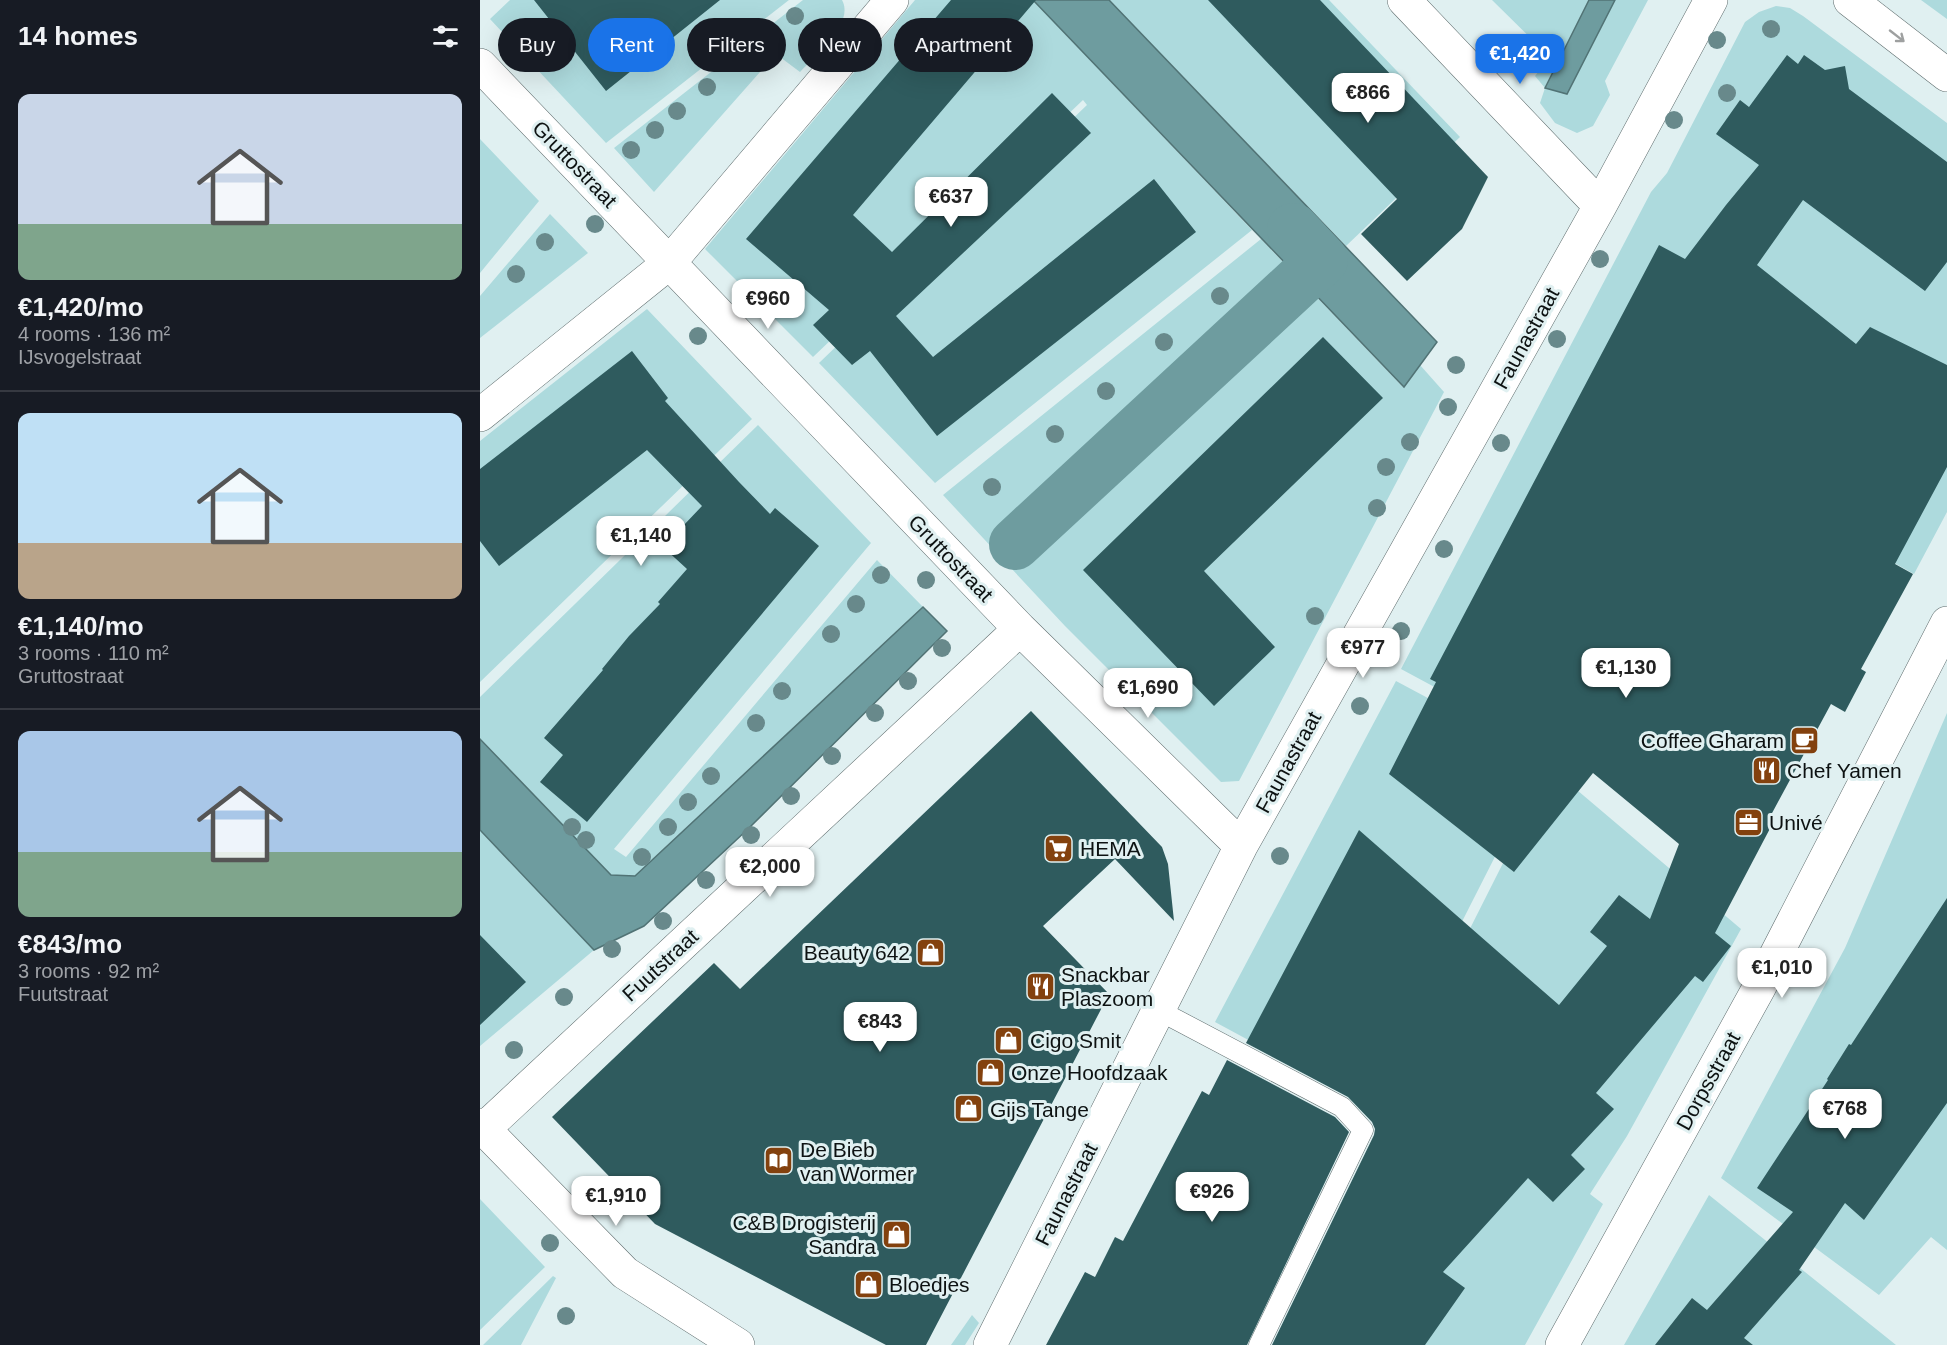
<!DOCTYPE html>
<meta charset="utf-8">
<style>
body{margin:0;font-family:Arial,sans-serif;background:#20242c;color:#f1f3f6;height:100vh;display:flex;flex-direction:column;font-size:22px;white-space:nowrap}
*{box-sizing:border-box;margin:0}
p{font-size:20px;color:#9ea1a6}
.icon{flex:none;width:33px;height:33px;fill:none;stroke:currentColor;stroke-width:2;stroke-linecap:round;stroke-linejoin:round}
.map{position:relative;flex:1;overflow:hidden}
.panel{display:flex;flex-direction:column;background:#171b24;width:480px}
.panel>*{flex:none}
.hud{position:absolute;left:18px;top:18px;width:570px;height:54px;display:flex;gap:12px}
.price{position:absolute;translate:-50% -51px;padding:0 14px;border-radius:12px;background:#fff;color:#222;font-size:20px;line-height:39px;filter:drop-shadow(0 2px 3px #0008)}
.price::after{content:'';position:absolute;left:50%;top:36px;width:18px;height:14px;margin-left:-9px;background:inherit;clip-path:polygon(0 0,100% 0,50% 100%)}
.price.active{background:#1a73e8;color:#fff}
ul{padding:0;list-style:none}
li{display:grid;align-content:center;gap:12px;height:318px;padding:0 18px}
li+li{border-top:2px solid #363941}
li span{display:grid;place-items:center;height:186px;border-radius:12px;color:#555}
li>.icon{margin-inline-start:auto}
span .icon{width:108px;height:108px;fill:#fffc;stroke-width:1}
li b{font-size:26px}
h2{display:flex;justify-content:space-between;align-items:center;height:72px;padding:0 18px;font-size:26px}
.tag{padding:0 21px;border-radius:27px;background:#171b24;box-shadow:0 6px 24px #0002;font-size:21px;line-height:54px}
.tag.active{background:#1a73e8;color:#fff}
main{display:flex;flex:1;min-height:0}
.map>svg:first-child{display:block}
.green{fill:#addadd}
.water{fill:#6e9c9f;stroke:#517375;stroke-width:1.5}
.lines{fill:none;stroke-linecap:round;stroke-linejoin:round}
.canal{stroke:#6e9c9f;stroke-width:52}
.building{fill:#2f5b5e}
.lane-casing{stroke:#5f6d6e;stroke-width:21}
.street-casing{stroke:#5f6d6e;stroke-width:34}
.secondary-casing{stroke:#5f6d6e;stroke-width:34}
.lane{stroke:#fff;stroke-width:20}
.street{stroke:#fff;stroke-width:33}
.secondary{stroke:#fff;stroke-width:33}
.tree{fill:#68898b}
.oneway{stroke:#9ea0a0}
.labels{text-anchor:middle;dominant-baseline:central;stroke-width:6;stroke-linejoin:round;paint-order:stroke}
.street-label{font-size:21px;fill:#0d1212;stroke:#e0f0f1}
.poi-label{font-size:21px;fill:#0d1212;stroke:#e0f0f1;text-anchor:start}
</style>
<main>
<section class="panel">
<h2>14 homes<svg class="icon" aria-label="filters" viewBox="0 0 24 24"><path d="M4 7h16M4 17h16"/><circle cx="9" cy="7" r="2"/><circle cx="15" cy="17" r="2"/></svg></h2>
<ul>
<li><span style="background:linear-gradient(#c9d6e8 70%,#7fa58c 0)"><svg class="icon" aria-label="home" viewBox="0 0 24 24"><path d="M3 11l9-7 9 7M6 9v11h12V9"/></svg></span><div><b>€1,420/mo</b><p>4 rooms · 136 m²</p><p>IJsvogelstraat</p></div></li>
<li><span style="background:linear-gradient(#bfe0f5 70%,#b9a48a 0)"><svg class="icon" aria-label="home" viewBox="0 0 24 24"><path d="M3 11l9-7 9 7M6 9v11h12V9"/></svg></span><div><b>€1,140/mo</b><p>3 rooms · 110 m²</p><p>Gruttostraat</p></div></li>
<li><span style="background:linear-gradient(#a9c7e8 65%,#7fa58c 0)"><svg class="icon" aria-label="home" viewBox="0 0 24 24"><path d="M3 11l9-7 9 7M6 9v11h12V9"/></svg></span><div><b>€843/mo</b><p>3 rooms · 92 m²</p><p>Fuutstraat</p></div></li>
</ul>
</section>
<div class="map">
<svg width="1467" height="1345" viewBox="0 0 1467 1345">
<rect width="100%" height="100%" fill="#e0f0f1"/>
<!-- green -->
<path class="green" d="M30 0H309L126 143 10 19Z
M323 0H362C375 23 335 56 320 72L296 54 174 192 134 148Z
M435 0H553L772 230 455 483 339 363 607 105 603 100 333 357 225 249Z
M629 0H849L980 137 866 246Z
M1012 0H1109L1065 87 1087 94 1135 0H1168L1125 81 1130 95 1113 126 1097 133 1075 123 1060 103 1065 88 1055 76 1070 57Z
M1441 0H1467V19Z
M1296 6 1310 8 1323 16 1467 123V512L1434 574 1230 460 1077 753 921 669 1171 192 1187 173 1265 22 1279 12Z
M0 139 59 201 0 273Z
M70 214 108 253 0 338V296Z
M781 239 923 387 940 365 964 392 759 781 741 782 585 626 463 495Z
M167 309 272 419 0 682V441Z
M278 425 391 543 134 849 146 857 397 560 443 607 155 876 131 875 0 739V697Z
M916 681 1064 760 889 1105 735 1022Z
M1467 713V1250L1451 1237 1399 1295 1241 1178 1365 948Z
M1071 768 1261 929 1147 1136 1110 1194 1123 1204 1045 1345H826L909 1128 898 1111Z
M0 830 114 950 0 1046Z
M1229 1195 1416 1345H1144Z
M0 1199 65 1267 0 1330Z
M73 1276 76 1278 41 1345H3Z
M492 1315 499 1323 485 1345H471Z"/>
<!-- water -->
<path class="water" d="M553 0H629L957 342 924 387Z
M1109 0H1135L1087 94 1065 88Z
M443 607 467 631 268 829 164 926 114 950 0 830V739L131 875 155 876Z"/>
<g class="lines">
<!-- canal -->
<path class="canal" d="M535 544 842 260 813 229"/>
</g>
<!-- building -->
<path class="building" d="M54 0H240L126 91Z
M471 0H556L373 215 412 252 572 93 611 133 416 316 453 357 674 179 716 232 457 436 390 351 372 365 333 325 349 310 266 239Z
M728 0H840L1008 177 982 229 927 281 881 234 917 199Z
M1307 55 1318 64 1324 55 1345 70 1365 66 1369 89 1467 162V262L1445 291 1323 200 1277 265 1376 344 1390 327 1467 365V467L1415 564 1433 574 1381 669 1386 672 1365 712 1351 704 1291 815 1295 819 1235 933 1251 946 1223 982 1215 976 1116 1093 1134 1109 1091 1155 1105 1169 1073 1202 1048 1178 963 1272 985 1288 945 1345H792L894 1135 895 1129 892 1122 868 1097 766 1043 879 830 1079 1005 1127 946 1110 932 1139 895 1170 919 1199 844 1113 773 1034 872 909 774 956 682 950 679 1179 245 1205 259 1246 205 1279 165 1236 134 1260 100 1269 107Z
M843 337 903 398 724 571 795 647 734 706 603 570Z
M152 351 188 398 185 401 259 482 290 514 295 508 339 546 107 822 60 782 83 755 64 738 123 670 122 669 149 636 180 604 178 602 207 569 183 547 222 506 167 450 19 566 0 541V469Z
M551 711 682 847 688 864 694 921 635 859 563 926 629 994 446 1345H406L175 1224 72 1117 234 963 260 989Z
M1467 898V1103L1384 1220 1365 1203 1319 1270 1322 1272 1264 1338 1273 1345H1175L1212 1298 1227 1310 1313 1212 1277 1188 1348 1080 1347 1079 1369 1044 1371 1045Z
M0 935 46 982 0 1025Z
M747 1060 855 1117 869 1132 767 1345H566L605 1272 615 1277 635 1237 643 1241 722 1091 729 1095Z"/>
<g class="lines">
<defs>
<path id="lane" d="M678 1010 862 1107 883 1130 779 1345"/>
<path id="street" d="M924 0 1120 206
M1370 0 1467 75
M0 65 540 629 761 846
M0 415 189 263 412 0
M0 1125 145 1273 258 1345
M4 1129 540 629
M510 1345 761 846 1120 206 1231 0"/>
<path id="secondary" d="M1082 1345 1280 986 1467 623"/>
</defs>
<!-- lane casing -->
<use href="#lane" class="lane-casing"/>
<!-- street casing -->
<use href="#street" class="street-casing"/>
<!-- secondary casing -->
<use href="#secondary" class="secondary-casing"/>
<!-- lane -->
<use href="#lane" class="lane"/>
<!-- street -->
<use href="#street" class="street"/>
<!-- secondary -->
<use href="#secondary" class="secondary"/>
</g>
<!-- trees -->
<g class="tree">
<circle cx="315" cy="16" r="9"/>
<circle cx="1291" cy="29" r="9"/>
<circle cx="290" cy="37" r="9"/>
<circle cx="1237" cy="40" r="9"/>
<circle cx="257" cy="62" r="9"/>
<circle cx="227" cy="87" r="9"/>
<circle cx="1247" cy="93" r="9"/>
<circle cx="197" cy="111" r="9"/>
<circle cx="1194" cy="120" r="9"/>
<circle cx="175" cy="130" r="9"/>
<circle cx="151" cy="150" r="9"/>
<circle cx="115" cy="224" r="9"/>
<circle cx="65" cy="242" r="9"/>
<circle cx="1120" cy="259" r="9"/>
<circle cx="36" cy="274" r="9"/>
<circle cx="740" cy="296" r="9"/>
<circle cx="218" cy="336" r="9"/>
<circle cx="1077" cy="339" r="9"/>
<circle cx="684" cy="342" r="9"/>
<circle cx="976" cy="365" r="9"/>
<circle cx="626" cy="391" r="9"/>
<circle cx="968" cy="407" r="9"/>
<circle cx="575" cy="434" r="9"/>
<circle cx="930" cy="442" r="9"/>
<circle cx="1021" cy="443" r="9"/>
<circle cx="906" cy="467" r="9"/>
<circle cx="512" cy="487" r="9"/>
<circle cx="897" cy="508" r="9"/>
<circle cx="964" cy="549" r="9"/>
<circle cx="401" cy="575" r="9"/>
<circle cx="446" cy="580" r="9"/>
<circle cx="376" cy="604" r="9"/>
<circle cx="835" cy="616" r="9"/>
<circle cx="921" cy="631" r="9"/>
<circle cx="351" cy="634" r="9"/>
<circle cx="462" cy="648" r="9"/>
<circle cx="428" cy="681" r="9"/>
<circle cx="302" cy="691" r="9"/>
<circle cx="880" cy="706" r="9"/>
<circle cx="395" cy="713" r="9"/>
<circle cx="276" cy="723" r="9"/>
<circle cx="352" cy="756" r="9"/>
<circle cx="231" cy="776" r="9"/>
<circle cx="311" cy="796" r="9"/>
<circle cx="208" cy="802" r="9"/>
<circle cx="92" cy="827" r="9"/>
<circle cx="188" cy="827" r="9"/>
<circle cx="271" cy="835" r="9"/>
<circle cx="106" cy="840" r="9"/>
<circle cx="800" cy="856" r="9"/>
<circle cx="162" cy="857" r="9"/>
<circle cx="226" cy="880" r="9"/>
<circle cx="183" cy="921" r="9"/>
<circle cx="132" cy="949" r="9"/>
<circle cx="84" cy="997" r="9"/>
<circle cx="34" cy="1050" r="9"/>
<circle cx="70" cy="1243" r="9"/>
<circle cx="86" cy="1316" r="9"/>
</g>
<!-- one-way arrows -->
<defs><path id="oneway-shaft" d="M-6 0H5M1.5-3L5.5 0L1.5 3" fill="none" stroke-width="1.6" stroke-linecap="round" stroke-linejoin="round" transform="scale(1.5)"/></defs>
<use class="oneway" href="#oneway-shaft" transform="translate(1417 36) rotate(38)"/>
<!-- icons -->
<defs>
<symbol id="cafe-square" viewBox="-11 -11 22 22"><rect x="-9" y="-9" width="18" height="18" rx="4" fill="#83410e" stroke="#e0f0f1"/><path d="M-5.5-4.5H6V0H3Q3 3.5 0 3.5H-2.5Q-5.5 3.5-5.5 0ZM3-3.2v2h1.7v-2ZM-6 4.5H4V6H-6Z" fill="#fff"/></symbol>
<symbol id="restaurant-square" viewBox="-11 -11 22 22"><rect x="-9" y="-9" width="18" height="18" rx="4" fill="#83410e" stroke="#e0f0f1"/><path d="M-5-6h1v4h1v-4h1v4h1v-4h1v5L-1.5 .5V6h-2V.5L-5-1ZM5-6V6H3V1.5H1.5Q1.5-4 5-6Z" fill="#fff"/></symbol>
<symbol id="office-square" viewBox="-11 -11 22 22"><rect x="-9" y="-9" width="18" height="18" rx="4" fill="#83410e" stroke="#e0f0f1"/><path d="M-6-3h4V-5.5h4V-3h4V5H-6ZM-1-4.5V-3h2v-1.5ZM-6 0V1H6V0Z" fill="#fff"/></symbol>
<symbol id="supermarket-square" viewBox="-11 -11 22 22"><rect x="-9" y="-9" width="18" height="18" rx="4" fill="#83410e" stroke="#e0f0f1"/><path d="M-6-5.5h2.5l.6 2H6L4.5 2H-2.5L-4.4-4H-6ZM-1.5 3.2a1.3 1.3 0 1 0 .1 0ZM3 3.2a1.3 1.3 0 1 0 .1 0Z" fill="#fff"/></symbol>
<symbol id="shop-square" viewBox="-11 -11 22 22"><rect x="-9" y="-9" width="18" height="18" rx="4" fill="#83410e" stroke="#e0f0f1"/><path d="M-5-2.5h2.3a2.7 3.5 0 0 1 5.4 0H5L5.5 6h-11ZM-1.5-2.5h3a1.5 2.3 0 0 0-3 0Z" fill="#fff"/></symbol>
<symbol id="library-square" viewBox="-11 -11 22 22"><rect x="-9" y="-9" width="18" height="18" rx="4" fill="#83410e" stroke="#e0f0f1"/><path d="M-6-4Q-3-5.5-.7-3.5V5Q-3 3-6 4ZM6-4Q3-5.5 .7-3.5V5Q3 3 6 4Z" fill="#fff"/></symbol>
</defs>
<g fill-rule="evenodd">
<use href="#cafe-square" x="1308" y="724" width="33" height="33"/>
<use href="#restaurant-square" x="1270" y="754" width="33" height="33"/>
<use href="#office-square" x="1252" y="806" width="33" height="33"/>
<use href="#supermarket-square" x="562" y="832" width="33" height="33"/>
<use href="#shop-square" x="434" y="936" width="33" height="33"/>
<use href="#restaurant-square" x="544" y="970" width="33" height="33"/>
<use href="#shop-square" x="512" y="1024" width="33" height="33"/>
<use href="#shop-square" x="494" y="1056" width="33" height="33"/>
<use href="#shop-square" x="472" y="1092" width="33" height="33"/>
<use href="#library-square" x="282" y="1144" width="33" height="33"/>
<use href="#shop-square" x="400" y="1218" width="33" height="33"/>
<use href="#shop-square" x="372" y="1268" width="33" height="33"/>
</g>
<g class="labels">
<!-- street labels -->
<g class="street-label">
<text transform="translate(95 164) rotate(46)">Gruttostraat</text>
<text transform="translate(1046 338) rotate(-61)">Faunastraat</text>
<text transform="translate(471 558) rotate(46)">Gruttostraat</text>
<text transform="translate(808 762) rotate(-61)">Faunastraat</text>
<text transform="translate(180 965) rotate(-43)">Fuutstraat</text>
<text transform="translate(1228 1081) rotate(-61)">Dorpsstraat</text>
<text transform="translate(586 1194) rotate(-63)">Faunastraat</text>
</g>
<!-- poi labels -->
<g class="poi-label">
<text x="1304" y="740" text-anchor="end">Coffee Gharam</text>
<text x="1307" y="770">Chef Yamen</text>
<text x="1289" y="822">Univé</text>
<text x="600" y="848">HEMA</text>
<text x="430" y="952" text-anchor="end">Beauty 642</text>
<text x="581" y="974">Snackbar<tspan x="581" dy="24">Plaszoom</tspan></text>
<text x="550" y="1040">Cigo Smit</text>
<text x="531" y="1072">Onze Hoofdzaak</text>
<text x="510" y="1109">Gijs Tange</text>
<text x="320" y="1149">De Bieb<tspan x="320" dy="24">van Wormer</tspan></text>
<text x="396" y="1222" text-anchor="end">C&amp;B Drogisterij<tspan x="396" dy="24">Sandra</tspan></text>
<text x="409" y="1284">Bloedjes</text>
</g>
</g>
</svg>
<b class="price active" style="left:1040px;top:85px">€1,420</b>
<b class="price" style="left:888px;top:124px">€866</b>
<b class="price" style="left:471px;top:228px">€637</b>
<b class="price" style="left:288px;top:330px">€960</b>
<b class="price" style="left:161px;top:567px">€1,140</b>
<b class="price" style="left:883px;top:679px">€977</b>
<b class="price" style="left:1146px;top:699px">€1,130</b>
<b class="price" style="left:668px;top:719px">€1,690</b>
<b class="price" style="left:290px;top:898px">€2,000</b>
<b class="price" style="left:1302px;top:999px">€1,010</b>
<b class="price" style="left:400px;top:1053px">€843</b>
<b class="price" style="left:1365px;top:1140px">€768</b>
<b class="price" style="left:732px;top:1223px">€926</b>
<b class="price" style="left:136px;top:1227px">€1,910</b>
<div class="hud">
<a class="tag">Buy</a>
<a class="tag active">Rent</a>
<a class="tag">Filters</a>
<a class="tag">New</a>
<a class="tag">Apartment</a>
</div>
</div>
</main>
